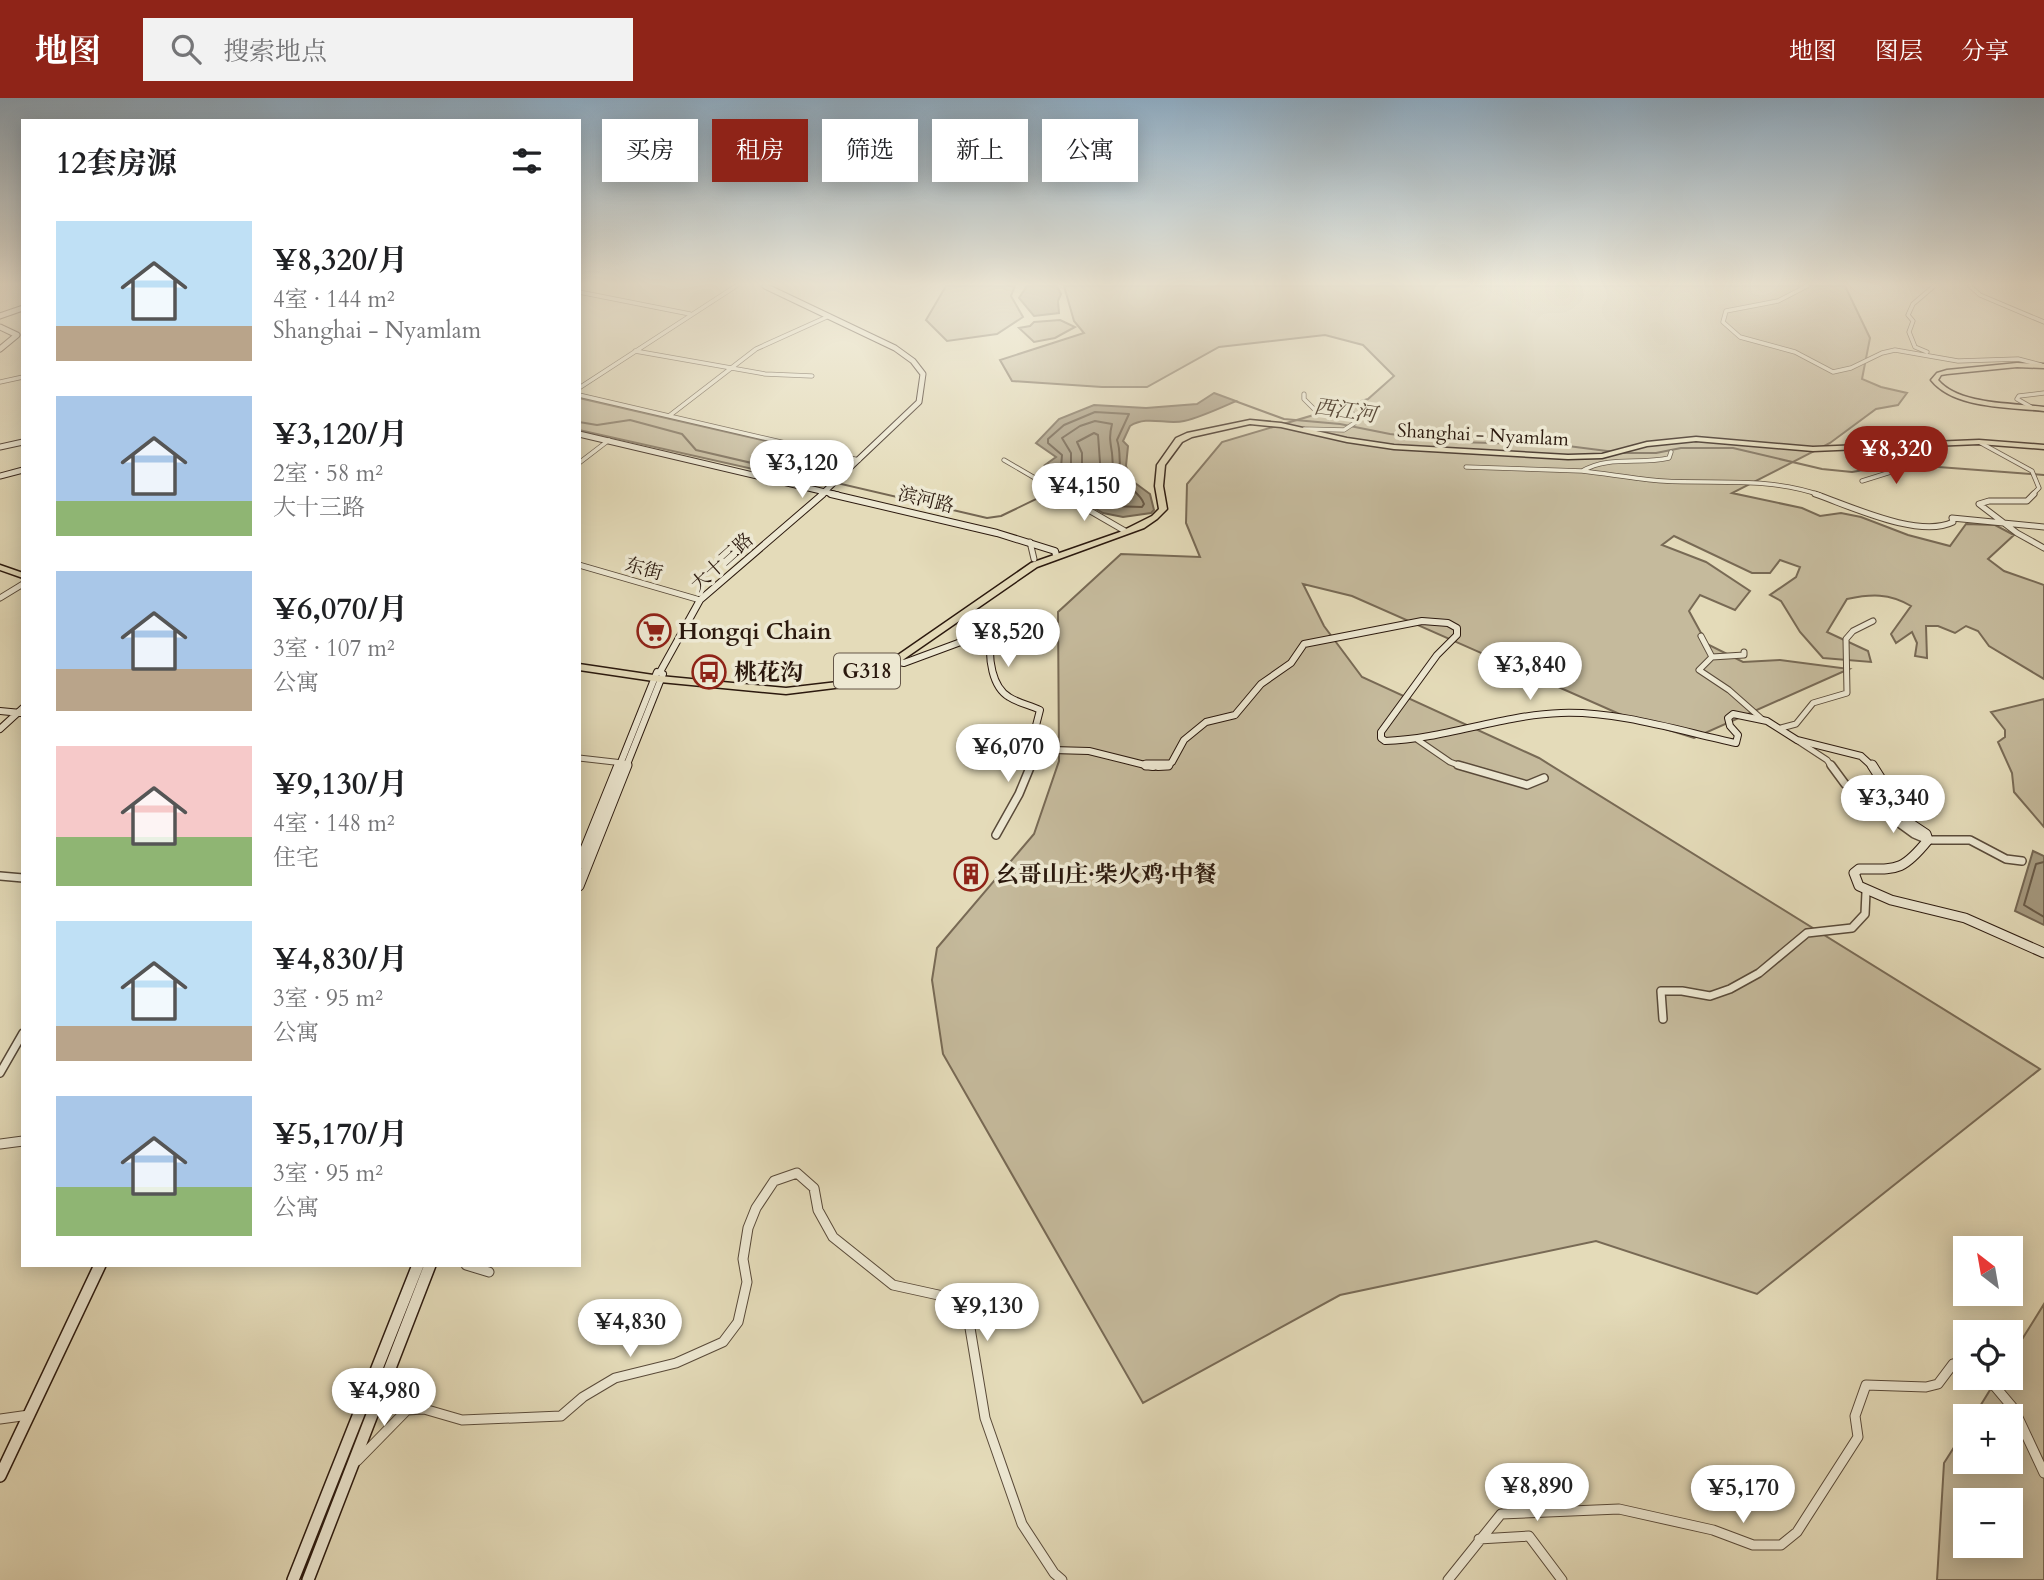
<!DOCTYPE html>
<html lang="zh">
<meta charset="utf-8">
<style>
body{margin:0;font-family:Cardo,"Noto Serif SC",serif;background:#f2f2f2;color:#202124;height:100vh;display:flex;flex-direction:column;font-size:26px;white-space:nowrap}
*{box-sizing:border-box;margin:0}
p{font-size:23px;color:#757577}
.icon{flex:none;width:38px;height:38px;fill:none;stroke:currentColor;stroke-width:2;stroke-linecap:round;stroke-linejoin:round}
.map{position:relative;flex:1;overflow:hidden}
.drawer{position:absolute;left:21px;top:21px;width:560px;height:1148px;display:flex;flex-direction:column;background:#fff;border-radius:0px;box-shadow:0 4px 18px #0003}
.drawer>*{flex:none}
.hud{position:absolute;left:602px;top:21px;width:665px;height:63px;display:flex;gap:14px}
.needle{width:46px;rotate:329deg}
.buttons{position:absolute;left:1953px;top:1138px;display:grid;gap:14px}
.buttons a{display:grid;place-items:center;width:70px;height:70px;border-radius:0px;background:#fff;box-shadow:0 4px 18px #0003;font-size:35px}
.price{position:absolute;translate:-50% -60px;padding:0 16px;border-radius:24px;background:#fff;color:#222;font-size:23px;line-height:46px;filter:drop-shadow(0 2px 4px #0008)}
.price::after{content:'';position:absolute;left:50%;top:42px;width:21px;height:16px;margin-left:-10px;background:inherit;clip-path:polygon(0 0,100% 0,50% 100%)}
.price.on{background:#8f2418;color:#fff}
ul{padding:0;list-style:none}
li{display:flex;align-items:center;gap:21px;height:175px;padding:0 35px}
li span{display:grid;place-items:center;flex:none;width:196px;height:140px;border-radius:0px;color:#555}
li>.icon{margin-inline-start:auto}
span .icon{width:84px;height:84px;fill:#fffc;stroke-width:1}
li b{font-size:30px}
h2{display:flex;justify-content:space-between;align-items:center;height:84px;padding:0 35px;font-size:30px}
.chip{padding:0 24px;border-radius:0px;background:#fff;box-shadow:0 4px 18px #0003;font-size:24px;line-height:63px}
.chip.on{background:#8f2418;color:#fff}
header{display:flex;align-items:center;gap:42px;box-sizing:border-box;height:98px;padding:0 35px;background:#8f2418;color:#fff}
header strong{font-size:33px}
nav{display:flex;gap:38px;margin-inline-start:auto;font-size:24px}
.search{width:490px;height:63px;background:#f2f2f2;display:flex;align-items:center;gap:18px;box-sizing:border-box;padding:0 24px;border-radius:0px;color:#757577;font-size:26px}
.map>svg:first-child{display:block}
.green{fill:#c5ba9c;stroke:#786a55;stroke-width:2;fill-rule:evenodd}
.water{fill:#a5997f;stroke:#746652;stroke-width:2}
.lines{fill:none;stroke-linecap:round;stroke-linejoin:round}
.shore{stroke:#685946;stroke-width:2}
.stream{stroke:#746652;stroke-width:2}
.street-far3-casing{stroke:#594a39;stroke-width:5}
.street-far2-casing{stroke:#594a39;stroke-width:7}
.street-far1-casing{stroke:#594a39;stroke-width:10}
.street-casing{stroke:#594a39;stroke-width:11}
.secondary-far3-casing{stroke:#2b190e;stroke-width:7}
.secondary-far2-casing{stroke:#2b190e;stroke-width:8}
.secondary-far1-casing{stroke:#2b190e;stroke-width:11}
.secondary-casing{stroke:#2b190e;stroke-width:14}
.highway-casing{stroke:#2b190e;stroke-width:3}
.street-far3{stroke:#ede8d2;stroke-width:3.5}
.street-far2{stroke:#ede8d2;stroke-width:5}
.street-far1{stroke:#ede8d2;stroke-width:7}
.street{stroke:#ede8d2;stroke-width:9}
.secondary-far3{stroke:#ede8d2;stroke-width:5}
.secondary-far2{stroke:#ede8d2;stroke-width:6}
.secondary-far1{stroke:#ede8d2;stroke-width:9}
.secondary{stroke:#ede8d2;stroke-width:11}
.highway{fill:#e4dbb9;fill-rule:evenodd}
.labels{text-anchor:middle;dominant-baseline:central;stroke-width:7;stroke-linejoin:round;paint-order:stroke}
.far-street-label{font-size:19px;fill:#2b190e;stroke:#ede8d2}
.far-water-label{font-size:21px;font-style:italic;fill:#5c4c3b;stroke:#ede8d2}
.shield{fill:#ede8d2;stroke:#655749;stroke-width:2}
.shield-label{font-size:21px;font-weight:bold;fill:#2b190e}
.poi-label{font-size:23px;font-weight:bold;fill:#2b190e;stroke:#ede8d2;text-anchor:start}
</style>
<header>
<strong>地图</strong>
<div class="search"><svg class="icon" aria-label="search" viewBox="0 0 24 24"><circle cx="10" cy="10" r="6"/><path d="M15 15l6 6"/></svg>搜索地点</div>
<nav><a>地图</a><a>图层</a><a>分享</a></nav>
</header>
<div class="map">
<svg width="2044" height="1482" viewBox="0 0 2044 1482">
<rect width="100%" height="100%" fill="#e4dbb9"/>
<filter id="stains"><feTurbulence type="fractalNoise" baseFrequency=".00286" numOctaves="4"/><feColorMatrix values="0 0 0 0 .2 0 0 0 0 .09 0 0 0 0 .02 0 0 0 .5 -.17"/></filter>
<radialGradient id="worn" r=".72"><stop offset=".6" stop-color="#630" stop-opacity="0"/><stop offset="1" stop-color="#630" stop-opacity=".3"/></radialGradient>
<!-- green -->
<path class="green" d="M946 188H1015L1011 198 1023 219 997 236 947 243 926 222Z
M1064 188H1845L1870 240 1862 281 1881 289 1907 295 1898 307 1876 311 1830 345 1732 395 1802 410 1820 418 1841 415 1861 419 1908 437 1950 448 1966 426 1995 427 2014 437 1988 461 2004 473 2044 487V581L1989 548 1978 533 1966 528 1955 535 1938 528H1926L1927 560 1915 558 1917 545 1912 534 1896 545 1891 536 1911 508C1889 495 1871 496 1847 501L1827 534 1868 553 1871 564 1823 560 1800 534 1781 503 1770 497 1796 479 1800 469 1780 462 1770 475H1752L1674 438 1662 447 1706 464 1750 493 1735 512 1700 497 1689 513 1707 546 1743 564 1780 562 1849 571 1694 640 1624 618 1352 498 1303 486 1324 528 1362 579 1539 660 2040 971 1757 1196 1596 1143 1340 1197 1143 1305 943 956 932 882 937 850 1034 736 1059 663 1058 514 1121 456 1200 459 1186 425 1187 386 1222 344 1368 301 1394 278 1363 247 1325 237 1219 249 1147 289H1102L1012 283 1000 262 1084 235 1074 223Z
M1060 222 1075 229 1055 240 1034 244 1019 230 1030 228 1034 224Z
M579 300 849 362 820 386 579 332Z
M2044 601V729L2014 694 2012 675 1998 644 2005 639V632L1991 614Z
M2044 1206V1482H1937L1944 1365 1965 1332V1363H2011V1318H1974L1998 1279H2011V1259ZM1965 1402H2011V1447H1965Z"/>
<!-- water -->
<path class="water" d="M1027 188H1057L1061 196 1058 203 1059 215 1034 218 1019 200Z
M1214 295 1236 303C1220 310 1201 319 1184 323 1166 327 1147 317 1130 328L1123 343 1128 348 1126 368 1131 382 1150 396 1154 412 1151 415 1123 419 1103 415 1049 384 1054 382 1050 377 1056 372 1045 367 1056 359 1036 345 1059 321 1094 307 1146 310 1197 306Z
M2033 753 2044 758V827L2015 813Z"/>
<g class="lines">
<!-- shore -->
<path class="shore" d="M1095 314 1129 316 1117 342C1122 355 1117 368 1123 381 1128 391 1140 394 1144 406L1142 409 1109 408 1060 382 1062 357 1048 345V341L1064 327Z
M1095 323 1112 326C1109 338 1110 343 1112 355 1114 375 1110 382 1126 398L1123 403 1109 400 1071 377V355L1062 340 1080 328Z
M1094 335 1098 337 1101 378 1098 381 1082 372V355L1077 344Z
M2044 764 2036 766 2024 807 2044 819"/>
<!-- stream -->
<path class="stream" d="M1235 303 1284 321 1340 326 1390 336 1457 344 1560 347 1615 354
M579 324 597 327 630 322 682 336 696 352 987 420 1001 418 1063 388
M1621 355H1656L1681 350H1733L1822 371 1852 374 1899 366 2044 377"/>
<defs>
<path id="street-far3" d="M1807 188 1778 203 1726 213 1723 224 1740 239 1795 254 1833 274 1851 270 1882 255 1895 252 1958 263 2018 261 2041 267
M1970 188 1980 197 2044 224
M579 194 690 216
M635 253 765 276 812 278
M1927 254 1915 249 1909 234 1913 223 1908 217 1913 206 1934 188
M0 284 23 279
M579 290 736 188
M1304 296V301L1314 311 1352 321
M579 297 859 362
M2031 309 2017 301 2019 298 2044 295
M669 318 756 251 829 218
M1304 331 1344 332 1356 324 1352 321V315
M1979 344 2032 373 2039 390 2032 397
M1847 350 1879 361 1894 373 1862 383
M1671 354 1669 360C1639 367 1610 357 1582 373 1609 376 1636 381 1663 383 1717 386 1769 379 1820 397
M1004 362 1064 397
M579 365 609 342
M1466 369 1582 373"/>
<path id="street-far2" d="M1061 396 1125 433
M1815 396C1850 408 1919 441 1953 424L1952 420 2044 429
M2034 396 2027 403H1989L1979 406 2017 435 2044 450
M1030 444 1034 461
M579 467 700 502
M0 500 23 486
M1701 538 1712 559
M1744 554V557L1712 559 1699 572 1729 592 1763 622
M1781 630 1796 626 1813 605 1847 595 1846 541 1853 533 1873 523
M1418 642 1450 664 1463 669
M1798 643 1827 662 1832 669
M579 660 623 665
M1030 669 1039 648"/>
<path id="street-far1" d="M1458 667 1527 687 1544 680
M1831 667 1845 686 1914 736 1928 742H1970L2006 761 2022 763
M996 737 1019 696 1031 667
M0 778 23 780
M1663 921 1661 893H1682L1710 898 1730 891 1759 875 1807 835 1852 830 1865 816 1866 794
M0 975 23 935"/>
<path id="street" d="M0 1046 23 1043
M466 1167 489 1174
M1987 1279 2014 1311 2044 1375
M0 1321 29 1317
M357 1363 407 1312 424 1311 462 1322 561 1318 583 1299 615 1280 676 1265 723 1244 738 1224 747 1184 743 1161 748 1130 756 1110 774 1083 797 1075 814 1090 818 1112 833 1139 893 1187 952 1200 968 1218 985 1320 1022 1426 1054 1475 1062 1482
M1479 1441 1529 1438 1562 1482
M1448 1482 1501 1416 1619 1411 1713 1432 1753 1447H1781L1797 1434 1858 1339 1855 1318 1866 1287 1926 1289 1938 1286 1953 1266 1965 1264"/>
<path id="secondary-far3" d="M765 188 895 250 913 263 923 276 919 304 821 397
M0 218 23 210
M0 229 17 237 0 251
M579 336 838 397
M0 349 23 344
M0 378 23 372"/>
<path id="secondary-far2" d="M831 396 997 435 1055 453 1056 457
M896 563 904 565 977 538H986L991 542C988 560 992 589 1009 599 1018 605 1030 607 1040 612L1032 643 1052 652 1089 653 1153 669
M660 574 700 502 823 396
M0 613 21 615
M0 631 23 610
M619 669 657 574
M626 669 663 576
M1158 669 1167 668 1172 664 1184 642 1206 624 1235 617 1261 586 1291 565 1304 546 1422 523 1448 525 1457 530V537L1437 557 1381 634V640L1385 643C1445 641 1501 617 1561 615 1619 613 1680 633 1736 645L1738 637 1730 628 1728 620 1733 616 1767 623 1797 642 1861 658 1873 669"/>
<path id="secondary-far1" d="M1146 667H1168
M1872 667 1908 724 1926 736 1928 742C1902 774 1897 771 1859 771L1854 775 1859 788 1891 802 1965 820 2044 855
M579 766 619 667
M579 788 627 667"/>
<path id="secondary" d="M0 1378 100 1167
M293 1482 418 1167
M308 1482 430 1167"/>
<path id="highway" d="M2017 265 2044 266V270L2017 269 1947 276 1941 277 1938 282C1959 307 2013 305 2044 309V313C2009 309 1954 311 1931 282L1937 275 1947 272Z
M1250 322 1281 325 1347 340 1394 347 1568 357 1602 356 1647 344 1696 339 1813 349 1979 342 2044 347V351L1979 346 1813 353 1696 343 1647 348 1602 360 1568 361 1394 351 1347 344 1281 329 1250 326 1192 339 1182 344 1165 367 1163 388 1167 411 1157 421 1144 430 1037 469 891 570 851 588 786 596 660 584 579 572V566L660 578 786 590 846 583 885 566 1031 465 1120 434 1152 418 1159 411 1155 388 1157 367 1176 340 1187 335Z
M0 467 23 475V480L0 472Z"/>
</defs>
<!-- street-far3 casing -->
<use href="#street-far3" class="street-far3-casing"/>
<!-- street-far2 casing -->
<use href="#street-far2" class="street-far2-casing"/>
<!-- street-far1 casing -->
<use href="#street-far1" class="street-far1-casing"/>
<!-- street casing -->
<use href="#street" class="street-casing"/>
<!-- secondary-far3 casing -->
<use href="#secondary-far3" class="secondary-far3-casing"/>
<!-- secondary-far2 casing -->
<use href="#secondary-far2" class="secondary-far2-casing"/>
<!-- secondary-far1 casing -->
<use href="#secondary-far1" class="secondary-far1-casing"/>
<!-- secondary casing -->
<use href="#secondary" class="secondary-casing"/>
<!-- highway casing -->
<use href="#highway" class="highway-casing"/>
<!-- street-far3 -->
<use href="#street-far3" class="street-far3"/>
<!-- street-far2 -->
<use href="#street-far2" class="street-far2"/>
<!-- street-far1 -->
<use href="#street-far1" class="street-far1"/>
<!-- street -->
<use href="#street" class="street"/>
<!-- secondary-far3 -->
<use href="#secondary-far3" class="secondary-far3"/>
<!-- secondary-far2 -->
<use href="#secondary-far2" class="secondary-far2"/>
<!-- secondary-far1 -->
<use href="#secondary-far1" class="secondary-far1"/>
<!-- secondary -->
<use href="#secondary" class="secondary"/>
<!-- highway -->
<use href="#highway" class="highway"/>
</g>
<!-- sky -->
<linearGradient id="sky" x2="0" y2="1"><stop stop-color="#8da9be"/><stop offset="0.47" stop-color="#f3efe0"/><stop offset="1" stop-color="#f3efe0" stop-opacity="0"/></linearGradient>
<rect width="2044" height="396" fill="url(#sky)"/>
<!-- icons -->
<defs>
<symbol id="supermarket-ring" viewBox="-11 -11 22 22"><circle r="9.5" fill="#ede8d2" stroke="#8f2418" stroke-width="1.5"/><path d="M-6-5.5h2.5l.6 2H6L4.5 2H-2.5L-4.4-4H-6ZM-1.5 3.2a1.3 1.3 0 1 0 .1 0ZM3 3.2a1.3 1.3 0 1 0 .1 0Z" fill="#8f2418"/></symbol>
<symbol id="bus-ring" viewBox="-11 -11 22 22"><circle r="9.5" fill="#ede8d2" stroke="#8f2418" stroke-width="1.5"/><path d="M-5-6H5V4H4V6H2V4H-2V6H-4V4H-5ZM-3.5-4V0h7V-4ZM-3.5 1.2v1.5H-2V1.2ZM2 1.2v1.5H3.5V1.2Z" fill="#8f2418"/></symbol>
<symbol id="building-ring" viewBox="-11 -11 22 22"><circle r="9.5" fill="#ede8d2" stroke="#8f2418" stroke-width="1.5"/><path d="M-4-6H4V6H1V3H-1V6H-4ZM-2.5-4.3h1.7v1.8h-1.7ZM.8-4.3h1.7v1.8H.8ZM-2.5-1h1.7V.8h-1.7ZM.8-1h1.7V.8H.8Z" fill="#8f2418"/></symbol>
</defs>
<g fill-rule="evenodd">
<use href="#supermarket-ring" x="635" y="514" width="38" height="38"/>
<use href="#bus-ring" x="690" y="555" width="38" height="38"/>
<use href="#building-ring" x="952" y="757" width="38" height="38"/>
</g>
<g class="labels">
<!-- far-street labels -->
<g class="far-street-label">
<text transform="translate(1483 337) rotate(3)">Shanghai - Nyamlam</text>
<text transform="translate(926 402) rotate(14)">滨河路</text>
<text transform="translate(722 464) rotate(-42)">大十三路</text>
<text transform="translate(644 471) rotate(16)">东街</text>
</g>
<!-- far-water labels -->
<g class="far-water-label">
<text transform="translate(1345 313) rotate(8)">西江河</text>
</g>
<!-- shield labels -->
<rect class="shield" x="834" y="555.5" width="66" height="35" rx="5"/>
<g class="shield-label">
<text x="867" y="573">G318</text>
</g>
<!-- poi labels -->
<g class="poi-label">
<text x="678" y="533">Hongqi Chain</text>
<text x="734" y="574">桃花沟</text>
<text x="996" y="776">幺哥山庄·柴火鸡·中餐</text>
</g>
</g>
<rect width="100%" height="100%" filter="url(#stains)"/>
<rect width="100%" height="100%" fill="url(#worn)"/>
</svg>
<div class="buttons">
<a><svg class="needle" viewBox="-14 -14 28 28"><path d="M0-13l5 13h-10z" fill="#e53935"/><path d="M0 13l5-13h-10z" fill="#757577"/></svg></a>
<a><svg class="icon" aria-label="locate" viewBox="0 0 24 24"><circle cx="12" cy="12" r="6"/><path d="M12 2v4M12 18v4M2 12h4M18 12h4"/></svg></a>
<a>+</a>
<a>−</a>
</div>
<b class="price on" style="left:1896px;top:388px">¥8,320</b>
<b class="price" style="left:802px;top:402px">¥3,120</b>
<b class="price" style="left:1084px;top:425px">¥4,150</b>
<b class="price" style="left:1008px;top:571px">¥8,520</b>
<b class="price" style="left:1530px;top:604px">¥3,840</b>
<b class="price" style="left:1008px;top:686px">¥6,070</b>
<b class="price" style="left:1893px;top:737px">¥3,340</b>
<b class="price" style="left:987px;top:1245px">¥9,130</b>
<b class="price" style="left:630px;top:1261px">¥4,830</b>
<b class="price" style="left:384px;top:1330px">¥4,980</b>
<b class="price" style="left:1537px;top:1425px">¥8,890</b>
<b class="price" style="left:1743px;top:1427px">¥5,170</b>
<div class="hud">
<a class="chip">买房</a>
<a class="chip on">租房</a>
<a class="chip">筛选</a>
<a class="chip">新上</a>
<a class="chip">公寓</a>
</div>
<section class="drawer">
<h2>12套房源<svg class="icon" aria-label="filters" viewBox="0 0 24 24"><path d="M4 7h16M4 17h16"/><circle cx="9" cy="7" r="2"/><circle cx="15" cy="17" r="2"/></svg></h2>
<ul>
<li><span style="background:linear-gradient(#bfe0f5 75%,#b9a48a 0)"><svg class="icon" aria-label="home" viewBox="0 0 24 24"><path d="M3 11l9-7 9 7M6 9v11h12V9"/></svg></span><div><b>¥8,320/月</b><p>4室 · 144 m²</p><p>Shanghai - Nyamlam</p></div></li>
<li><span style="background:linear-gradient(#a9c7e8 75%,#8fb573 0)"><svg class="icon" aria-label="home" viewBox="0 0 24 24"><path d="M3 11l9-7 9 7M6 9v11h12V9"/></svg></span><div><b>¥3,120/月</b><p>2室 · 58 m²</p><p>大十三路</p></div></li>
<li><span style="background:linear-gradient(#a9c7e8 70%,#b9a48a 0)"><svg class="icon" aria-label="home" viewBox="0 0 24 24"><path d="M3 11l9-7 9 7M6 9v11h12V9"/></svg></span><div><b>¥6,070/月</b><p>3室 · 107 m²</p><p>公寓</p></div></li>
<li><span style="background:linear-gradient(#f6c9c9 65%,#8fb573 0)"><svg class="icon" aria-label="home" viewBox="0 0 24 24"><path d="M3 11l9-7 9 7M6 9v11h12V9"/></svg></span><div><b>¥9,130/月</b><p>4室 · 148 m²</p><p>住宅</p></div></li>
<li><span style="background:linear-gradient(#bfe0f5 75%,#b9a48a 0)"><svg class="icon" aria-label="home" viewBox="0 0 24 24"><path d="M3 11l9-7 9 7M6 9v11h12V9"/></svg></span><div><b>¥4,830/月</b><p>3室 · 95 m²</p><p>公寓</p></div></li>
<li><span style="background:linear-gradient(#a9c7e8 65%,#8fb573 0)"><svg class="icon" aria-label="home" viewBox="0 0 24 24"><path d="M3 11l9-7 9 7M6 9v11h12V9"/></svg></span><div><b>¥5,170/月</b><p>3室 · 95 m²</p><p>公寓</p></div></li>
</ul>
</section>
</div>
